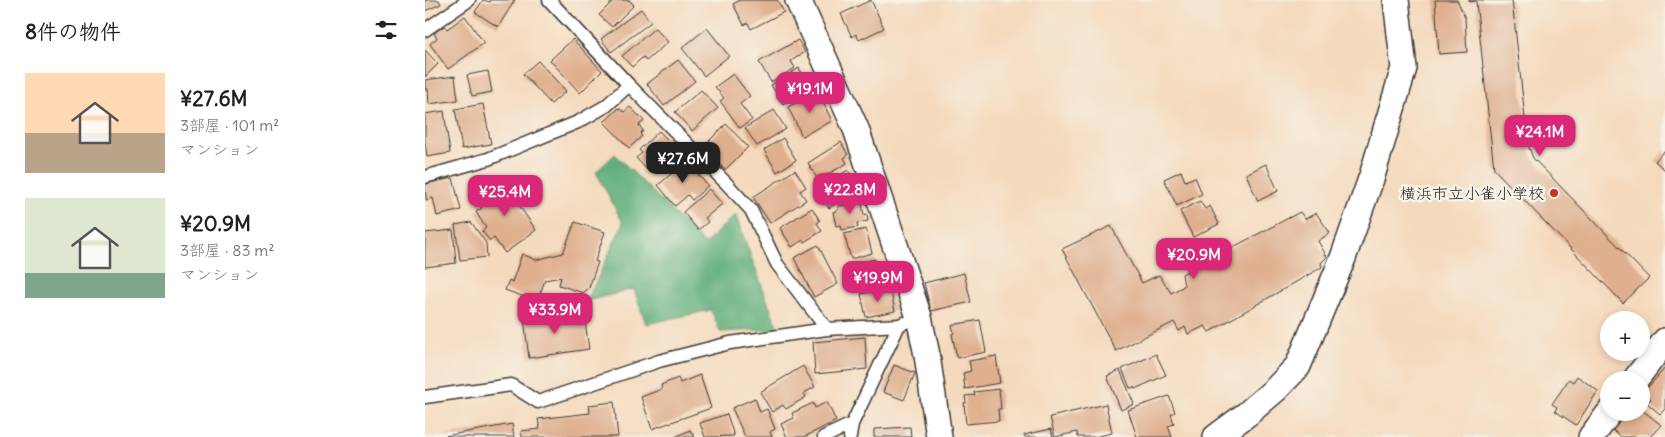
<!DOCTYPE html>
<html lang="ja">
<meta charset="utf-8">
<style>
body{margin:0;font-family:Delius,"Klee One",sans-serif;background:#f6f6f6;color:#202124;height:100vh;display:flex;flex-direction:column;font-size:19px;white-space:nowrap}
*{box-sizing:border-box;margin:0}
p{font-size:16px;color:#757577}
.icon{flex:none;width:28px;height:28px;fill:none;stroke:currentColor;stroke-width:2;stroke-linecap:round;stroke-linejoin:round}
.map{position:relative;flex:1;overflow:hidden}
.drawer{display:flex;flex-direction:column;background:#fff;width:425px}
.drawer>*{flex:none}
.tools{position:absolute;left:1175px;top:311px;display:grid;gap:10px}
.tools a{display:grid;place-items:center;width:50px;height:50px;border-radius:50%;background:#fff;box-shadow:0 2px 8px #0003;font-size:25px}
.price{position:absolute;translate:-50% -42px;padding:0 11px;border-radius:10px;background:#db2777;color:#fff;font-size:16px;line-height:32px;filter:drop-shadow(0 1px 2px #0008)}
.price::after{content:'';position:absolute;left:50%;top:30px;width:15px;height:11px;margin-left:-8px;background:inherit;clip-path:polygon(0 0,100% 0,50% 100%)}
.price.active{background:#222;color:#fff}
ul{padding:0;list-style:none}
li{display:flex;align-items:center;gap:15px;height:125px;padding:0 25px}
li span{display:grid;place-items:center;flex:none;width:140px;height:100px;border-radius:0px;color:#555}
li>.icon{margin-inline-start:auto}
span .icon{width:60px;height:60px;fill:#fffc;stroke-width:1}
li b{font-size:21px}
h2{display:flex;justify-content:space-between;align-items:center;height:60px;padding:0 25px;font-size:21px}
main{display:flex;flex:1;min-height:0}
.map>svg:first-child{display:block}
.forest{fill:#60ae7a;stroke:#3e654b}
.building{fill:#dfb090}
.lines{fill:none;stroke-linecap:round;stroke-linejoin:round}
.lane-casing{stroke:#3c3834;stroke-width:15}
.street-casing{stroke:#3c3834;stroke-width:28}
.lane{stroke:#fff;stroke-width:12}
.street{stroke:#fff;stroke-width:25}
.poi-dot{fill:#c8321e;stroke:#f7f3e8;stroke-width:2}
.labels{text-anchor:middle;dominant-baseline:central;stroke-width:5;stroke-linejoin:round;paint-order:stroke}
.poi-label{font-size:16px;fill:#1c1c1c;stroke:#f7f3e8;text-anchor:end}
</style>
<main>
<section class="drawer">
<h2>8件の物件<svg class="icon" aria-label="filters" viewBox="0 0 24 24"><path d="M4 7h16M4 17h16"/><circle cx="9" cy="7" r="2"/><circle cx="15" cy="17" r="2"/></svg></h2>
<ul>
<li><span style="background:linear-gradient(#ffd9b3 60%,#b9a48a 0)"><svg class="icon" aria-label="home" viewBox="0 0 24 24"><path d="M3 11l9-7 9 7M6 9v11h12V9"/></svg></span><div><b>¥27.6M</b><p>3部屋 · 101 m²</p><p>マンション</p></div></li>
<li><span style="background:linear-gradient(#dfe7d0 75%,#7fa58c 0)"><svg class="icon" aria-label="home" viewBox="0 0 24 24"><path d="M3 11l9-7 9 7M6 9v11h12V9"/></svg></span><div><b>¥20.9M</b><p>3部屋 · 83 m²</p><p>マンション</p></div></li>
</ul>
</section>
<div class="map">
<svg width="1240" height="437" viewBox="0 0 1240 437">
<rect width="100%" height="100%" fill="#f7f3e8"/>
<filter id="ink" filterUnits="userSpaceOnUse"><feTurbulence type="fractalNoise" baseFrequency=".02" numOctaves="2"/><feDisplacementMap in="SourceGraphic" scale="10" xChannelSelector="R" yChannelSelector="G"/><feConvolveMatrix kernelMatrix="1 2 1 2 8 2 1 2 1" color-interpolation-filters="sRGB"/></filter>
<filter id="wash" filterUnits="userSpaceOnUse"><feTurbulence type="fractalNoise" baseFrequency=".0096" numOctaves="4" result="noise"/><feDisplacementMap in="SourceGraphic" scale="20" xChannelSelector="R" yChannelSelector="G"/><feGaussianBlur stdDeviation="1.12" result="paint"/><feColorMatrix in="noise" values="0 0 0 0 0 0 0 0 0 0 0 0 0 0 0 0 0 1.4 0 .05"/><feComposite in="paint" operator="in"/></filter>
<g filter="url(#wash)">
<rect width="100%" height="100%" fill="#f4d9bc"/>
<!-- forest -->
<path class="forest" d="M190 154 280 244 310 214 353 329 295 332 286 310 221 324 209 289 162 301 198 223 171 172Z"/>
<g id="blocks">
<!-- building -->
<path class="building" d="M0 0H14L16 4 0 11Z
M58 0 65 2 66 0H90L73 27 50 12Z
M189 0H204L209 5 187 27 174 15Z
M315 0H352L359 12 326 29 323 23 319 25 308 4Z
M446 0 459 28 434 40 431 34 427 37 416 14Z
M1010 0H1032L1040 18 1042 52 1014 54Z
M1044 0H1087L1103 145 1108 158 1224 278 1198 303 1069 169 1051 1 1044 2Z
M216 9 226 22 186 52 176 39Z
M40 16 59 43 23 69 5 44 12 38 9 33 19 26 22 29Z
M230 28 243 42 221 61 218 57 207 67 197 56Z
M282 28 304 56 279 76 257 48Z
M148 39 177 71 155 93 125 60Z
M373 40 380 52 366 61 370 68 346 82 334 62Z
M0 50 13 64 0 77Z
M253 60 270 81 239 106 222 84Z
M113 61 141 91 126 104 98 74Z
M374 68 385 87 358 104 346 85Z
M63 71 67 92 47 96 42 75Z
M308 74 325 96 315 104 327 120 315 128 295 101 299 98 290 87Z
M30 76 33 100 4 104 3 89 0 90V80Z
M276 90 293 108 267 131 250 112Z
M393 92 407 121 377 136 363 107Z
M58 104 66 144 37 149 30 109Z
M205 107 219 121 214 125 218 131 215 134 217 136 204 148 179 122 194 108 199 112Z
M349 110 361 129 332 146 320 128Z
M19 111 25 153 2 157 0 142V114Z
M301 124 323 147 300 170 278 147Z
M234 131 247 144 237 154 241 158 225 173 211 158 217 153 214 150Z
M358 138 371 160 352 172 339 150Z
M416 142 423 155 419 158 422 163 393 180 383 163Z
M1240 150V170L1230 161Z
M262 161 283 186 267 200 263 195 250 206 233 185Z
M841 164 853 191 833 201 821 174Z
M370 170 381 187 375 191 381 200 345 223 328 197Z
M423 170 429 179 426 181 432 189 404 208 392 190Z
M756 171 760 181 770 177 777 194 752 206 739 179Z
M28 178 36 210 12 216 8 198 1 200 0 184Z
M89 180 102 198 93 204 111 230 80 253 69 238 65 241 57 231 61 228 51 212 57 208 52 201 65 192 68 196Z
M284 189 297 204 280 218 283 222 273 230 258 212Z
M436 199 439 215 442 214 443 221 432 223 433 227 417 230 416 225 411 226 408 212 413 210V206L422 205 421 202Z
M775 201 780 209 785 206 794 224 768 237 755 211Z
M387 208 395 221 392 223 397 231 379 242 378 240 367 247 355 228Z
M875 212 880 219 891 213 905 233 893 241 902 257 896 263 897 267 784 332 780 326 763 334 760 327 754 331 749 322 691 351 637 249 686 226 717 283 734 275 746 293 759 286 757 274Z
M46 222 61 243 62 257 35 260 30 225Z
M150 222 180 232 170 261 173 262 164 288 158 293 134 285 136 277 120 280 114 297 113 296 111 301 80 290 84 280 87 282 97 254 111 260 138 253Z
M441 229 447 253 426 259 419 234Z
M28 230 31 263 0 267V233Z
M393 245 413 284 389 297 369 258Z
M450 259 455 280 433 285 430 275 435 273 432 263Z
M539 273 546 302 506 311 499 283Z
M465 288 470 311 441 317 436 294Z
M135 314 160 321 164 349 104 358 99 319Z
M555 320 561 352 532 358 527 334 529 333 527 325Z
M440 337 442 369 390 374 388 342Z
M731 354 741 375 710 389 709 387 705 388 697 369Z
M571 356 575 383 540 389 538 373 546 371 544 361Z
M469 365 490 373 479 400 458 392Z
M378 366 390 387 379 393 381 397 361 409 358 405 347 412 335 392Z
M1240 368V409L1235 414 1222 403 1226 399 1218 393Z
M695 370 709 404 696 410 682 376Z
M275 375 286 408 227 429 216 397 237 389 236 385 253 378 255 383Z
M1152 376 1173 391 1151 425 1130 411 1132 407 1127 404 1144 379 1148 382Z
M574 389 576 409H573L574 421 541 424 539 403H541L540 396 550 395 549 392Z
M744 396 750 412 746 414 749 424 743 426 747 437H712L703 410Z
M330 398 335 412 342 409 350 429 345 432 347 437H320L307 408Z
M189 402 193 437H97L96 431 115 429 113 419 165 413 164 405Z
M402 402 411 421 379 437H362L356 424 369 418 367 413 388 403 390 408Z
M681 404 687 433 669 437H653L652 432 630 437 625 417Z
M1216 409 1236 425 1225 437H1196L1185 428 1198 412H1216Z
M302 414 309 436 280 437 275 423Z
M87 424 89 437H20V436Z
M485 427 486 437H449V429Z
M626 429 628 437H600L599 435Z
M265 430 269 437H250Z"/>
</g>
</g>
<g filter="url(#ink)">
<use href="#blocks" fill-opacity="0" stroke="#3c3834" stroke-width="1"/>
<g class="lines">
<defs>
<path id="lane" d="M124 0 204 85 301 183 326 210 352 264 402 329
M0 30 44 0
M0 177 63 159 153 122 181 106 204 85
M0 397 86 385 113 402 234 361 305 343 402 329 474 325
M399 437 427 424
M425 437 427 424 474 325 479 323"/>
<path id="street" d="M373 0 431 129 494 317 502 355 514 437
M1210 380 1240 341
M791 437 822 414 851 389 873 366 918 258 947 176 979 68 971 0
M1166 437 1185 412"/>
</defs>
<!-- lane casing -->
<use href="#lane" class="lane-casing"/>
<!-- street casing -->
<use href="#street" class="street-casing"/>
<!-- lane -->
<use href="#lane" class="lane"/>
<!-- street -->
<use href="#street" class="street"/>
</g>
</g>
<!-- markers -->
<circle class="poi-dot" cx="1129" cy="193" r="5"/>
<g class="labels">
<!-- poi labels -->
<g class="poi-label">
<text x="1119" y="193">横浜市立小雀小学校</text>
</g>
</g>
</svg>
<div class="tools">
<a>+</a>
<a>−</a>
</div>
<b class="price" style="left:385px;top:114px">¥19.1M</b>
<b class="price" style="left:1115px;top:157px">¥24.1M</b>
<b class="price active" style="left:258px;top:184px">¥27.6M</b>
<b class="price" style="left:425px;top:215px">¥22.8M</b>
<b class="price" style="left:80px;top:217px">¥25.4M</b>
<b class="price" style="left:769px;top:280px">¥20.9M</b>
<b class="price" style="left:453px;top:303px">¥19.9M</b>
<b class="price" style="left:130px;top:335px">¥33.9M</b>
</div>
</main>
